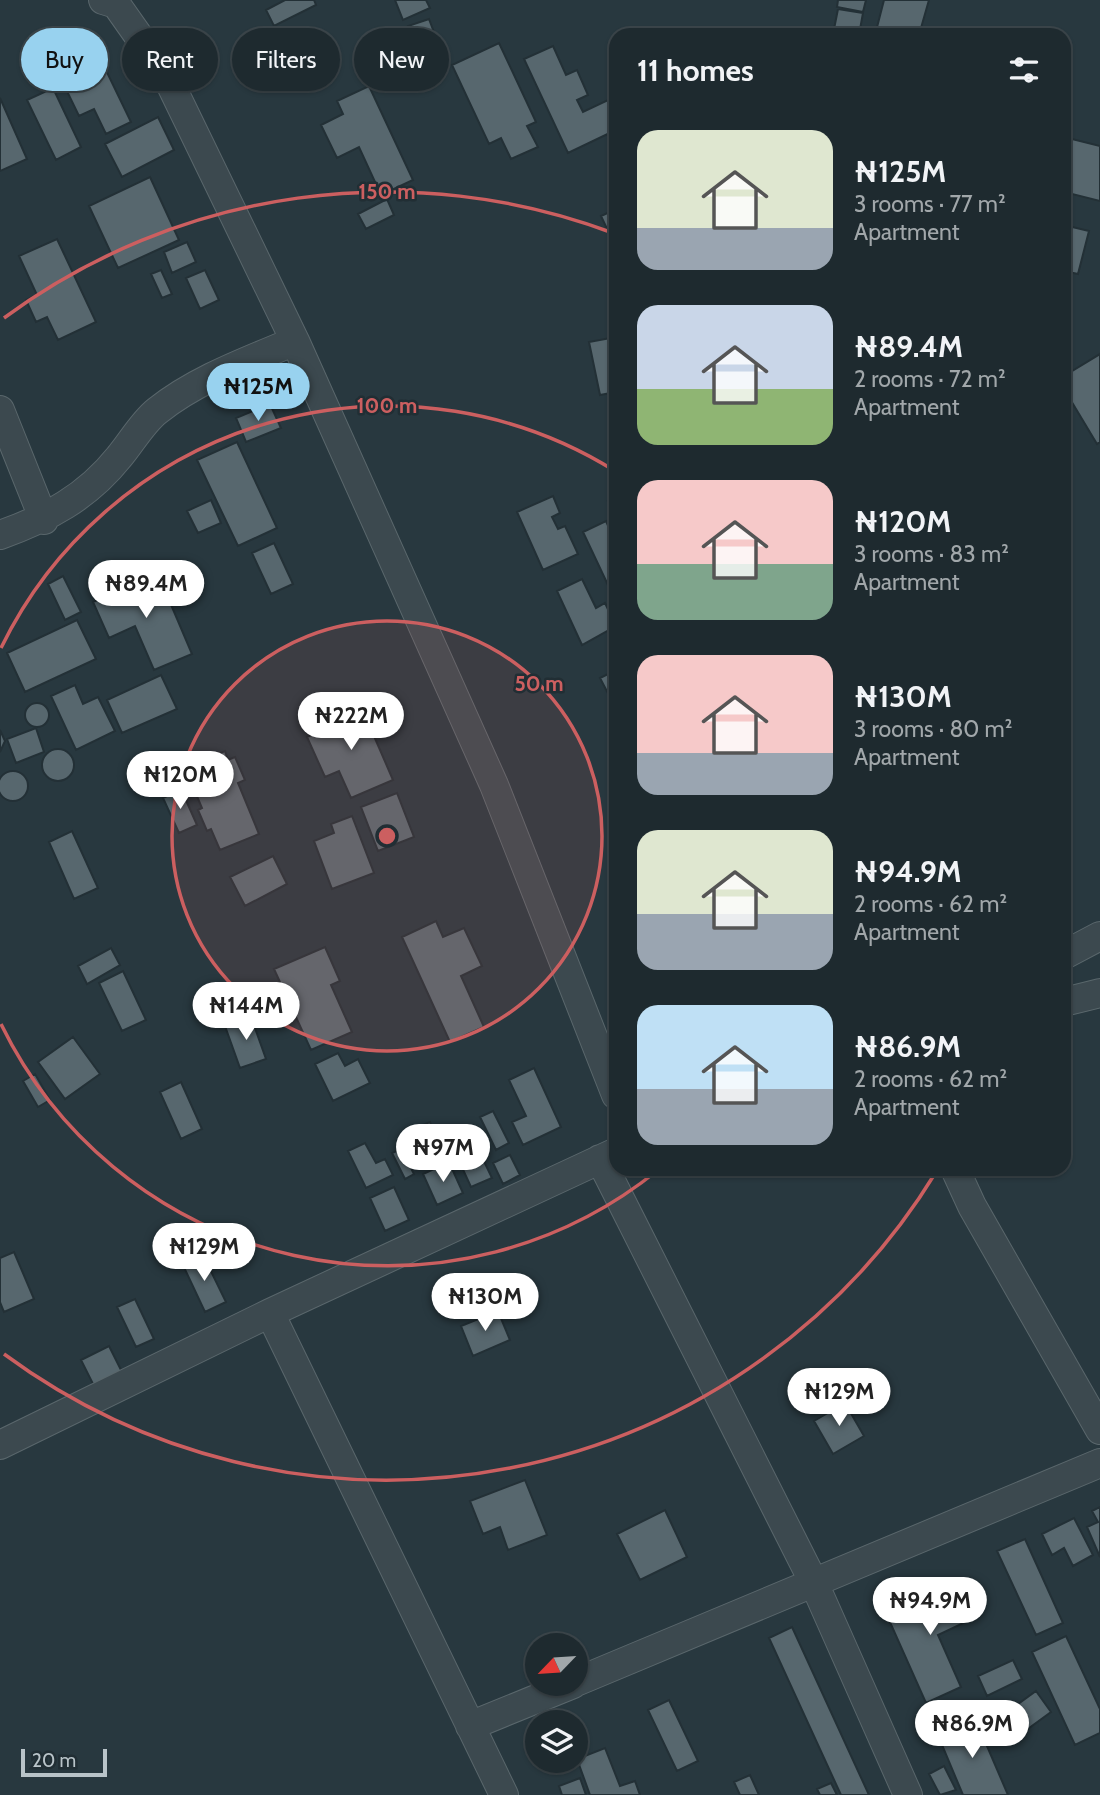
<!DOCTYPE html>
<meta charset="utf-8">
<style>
body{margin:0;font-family:Cabin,sans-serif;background:#2b363b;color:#f1f3f6;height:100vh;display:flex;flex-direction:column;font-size:26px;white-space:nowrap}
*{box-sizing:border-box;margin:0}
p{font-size:23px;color:#a1a7aa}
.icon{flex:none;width:38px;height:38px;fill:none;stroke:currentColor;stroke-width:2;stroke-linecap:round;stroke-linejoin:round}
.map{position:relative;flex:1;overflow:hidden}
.details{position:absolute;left:609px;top:28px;width:462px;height:1148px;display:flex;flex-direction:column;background:#1e2a2f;border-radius:21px;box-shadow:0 2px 5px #0004,0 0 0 2px #3c464b}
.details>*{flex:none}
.hud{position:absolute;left:21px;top:28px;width:483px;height:63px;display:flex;gap:14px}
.needle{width:46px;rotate:245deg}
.controls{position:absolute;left:525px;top:1633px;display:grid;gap:14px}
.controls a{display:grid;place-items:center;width:63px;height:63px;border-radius:50%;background:#1e2a2f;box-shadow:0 2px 5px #0004,0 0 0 2px #3c464b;font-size:35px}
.scale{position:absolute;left:21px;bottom:18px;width:86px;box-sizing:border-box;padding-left:7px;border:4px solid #b9c4c9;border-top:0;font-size:19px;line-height:24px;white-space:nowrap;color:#b9c4c9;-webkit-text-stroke:5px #212e34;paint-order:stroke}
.price{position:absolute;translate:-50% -60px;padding:0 16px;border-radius:24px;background:#fff;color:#222;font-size:23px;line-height:46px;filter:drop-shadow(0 2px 4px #0008)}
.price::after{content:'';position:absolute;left:50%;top:42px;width:21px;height:16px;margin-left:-10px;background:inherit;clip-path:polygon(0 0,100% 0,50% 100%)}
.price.current{background:#98d2ef;color:#111}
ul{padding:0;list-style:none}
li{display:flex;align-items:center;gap:21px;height:175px;padding:0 28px}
li span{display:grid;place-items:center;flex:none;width:196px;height:140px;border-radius:21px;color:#555}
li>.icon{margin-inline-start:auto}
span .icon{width:84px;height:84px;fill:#fffc;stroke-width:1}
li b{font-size:30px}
h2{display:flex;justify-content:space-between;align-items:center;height:84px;padding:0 28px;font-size:30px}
.pill{padding:0 24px;border-radius:32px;background:#1e2a2f;box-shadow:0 2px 5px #0004,0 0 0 2px #3c464b;font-size:24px;line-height:63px}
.pill.current{background:#98d2ef;color:#111}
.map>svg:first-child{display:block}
.building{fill:#57676e;stroke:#233036;stroke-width:2}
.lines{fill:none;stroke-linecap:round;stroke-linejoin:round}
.street-casing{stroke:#5a676c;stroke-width:30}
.street{stroke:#3c494f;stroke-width:28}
.ring{fill:none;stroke:#cc5f60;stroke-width:3.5}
.centre{fill:#cc5f60;stroke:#212e34;stroke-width:3.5}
.ring-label{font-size:21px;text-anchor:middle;font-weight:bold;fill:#cc5f60;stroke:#212e34;stroke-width:5;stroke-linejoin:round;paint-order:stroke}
</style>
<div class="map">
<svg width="1100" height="1795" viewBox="0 0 1100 1795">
<rect width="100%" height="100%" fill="#28383f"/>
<!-- building -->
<path class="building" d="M285 0H314L316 5 274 26 266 10Z
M395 0H426L430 8 403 20Z
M838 0H866L863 12 837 7Z
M884 0H929L919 35H875Z
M838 9 863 13 859 35 833 34Z
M429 19 441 51 421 59 408 26Z
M499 43 536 122 527 126 538 147 511 159 501 138 489 144 452 65Z
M406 46 412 61 398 67 392 52Z
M553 46 566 75 577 70 588 95 577 100 583 112 608 100 616 117V130L568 153 524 59Z
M103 64 131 122 106 134 94 109 79 116 63 83Z
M369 86 413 180 381 195 359 147 337 158 321 125 343 114 337 101Z
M53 88 81 147 56 160 27 100Z
M0 98 27 159 0 171Z
M158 117 174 150 122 177 105 144Z
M1064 137 1100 146V201L1064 192Z
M150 177 179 240 118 268 89 206Z
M387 199 394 215 366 229 358 214Z
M616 209V248L601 216Z
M1064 225 1089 231 1078 274 1064 271Z
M57 239 96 322 58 340 47 317 36 322 26 300 37 295 19 256Z
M187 242 196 262 172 273 164 252Z
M161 270 172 294 162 298 151 274Z
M205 270 219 300 200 309 186 278Z
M616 337V392L600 395 589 342Z
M1100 354V442L1097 444 1064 389V376Z
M270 404 281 428 246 442 236 418Z
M237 442 277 528 238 546 197 460Z
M553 496 560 513 552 517 558 529 565 526 578 554 543 570 517 512Z
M616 498V519L608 501Z
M211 500 221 523 198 533 187 511Z
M606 521 616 544V602L583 532Z
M274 543 293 584 271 594 252 553Z
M158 574 192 654 154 670 135 626 109 638 93 602Z
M63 576 81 612 65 620 48 584Z
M582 579 596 608 605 603 616 626 582 645 557 591Z
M77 620 96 659 25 692 7 653Z
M616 670V701L613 703 600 678Z
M161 675 177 709 122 733 107 700Z
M75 685 83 704 98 697 115 731 76 750 51 696Z
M25 715a12 12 0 1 1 24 0a12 12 0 1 1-24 0Z
M361 706 393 780 351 798 339 771 325 777 307 737 321 731 319 724Z
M36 728 44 752 16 763 7 739Z
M0 730 5 741 0 752Z
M42 765a16 16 0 1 1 32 0a16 16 0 1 1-32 0Z
M225 751 228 760 235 757 245 780 238 783 259 834 220 850 211 829 207 831 198 810 202 808 185 768Z
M-2 786a15 15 0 1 1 30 0a15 15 0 1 1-30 0Z
M181 789 197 825 179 833 163 798Z
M397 793 414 837 378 851 361 807Z
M352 816 374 873 332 889 314 841 334 833 331 824Z
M72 831 98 888 74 899 49 842Z
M273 856 287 884 245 906 230 877Z
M436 921 443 937 464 928 482 966 461 976 484 1027 450 1042 402 937Z
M325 947 340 981 331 985 352 1032 311 1050 274 969Z
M111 948 120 965 87 984 78 966Z
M123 971 146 1020 122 1031 99 983Z
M266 984 275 1002 251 1014 242 995Z
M251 1017 266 1059 240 1068 225 1026Z
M73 1037 100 1074 65 1099 38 1062Z
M338 1053 345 1066 358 1059 370 1083 333 1101 315 1064Z
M534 1068 561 1127 523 1145 512 1122 526 1116 509 1080Z
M35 1074 50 1100 38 1107 23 1081Z
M181 1082 202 1129 181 1139 160 1092Z
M493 1111 509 1143 496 1150 480 1117Z
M430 1122 444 1157 419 1166 405 1132Z
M468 1128 492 1178 471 1187 448 1137Z
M365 1143 376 1163 385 1159 393 1175 366 1188 348 1151Z
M401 1149 414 1174 405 1179 392 1153Z
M510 1155 520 1175 503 1184 493 1163Z
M449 1162 463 1193 437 1205 423 1174Z
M394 1187 409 1220 385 1231 370 1198Z
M14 1252 34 1299 4 1312 0 1302V1258Z
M202 1253 226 1302 205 1312 182 1263Z
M135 1299 154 1339 136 1347 117 1307Z
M498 1311 510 1340 473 1356 461 1326Z
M109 1346 124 1376 96 1390 81 1360Z
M845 1403 864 1436 833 1454 814 1421Z
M525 1480 547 1535 508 1550 500 1527 483 1534 470 1501Z
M1100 1507V1557L1087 1527 1098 1522 1092 1511Z
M665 1510 687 1557 640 1580 617 1534Z
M1074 1518 1093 1555 1073 1566 1064 1548 1052 1555 1042 1534Z
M1025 1539 1063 1623 1036 1635 997 1551Z
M954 1580 972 1619 938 1635 961 1687 926 1703 885 1611Z
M792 1627 869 1795H841L769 1638Z
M1066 1636 1100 1709V1733L1075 1745 1032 1652Z
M1013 1660 1022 1679 987 1696 978 1676Z
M1036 1691 1051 1712 1025 1731 1011 1709Z
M669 1700 698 1761 677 1771 648 1710Z
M975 1718 1008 1795H963L937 1733Z
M605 1748 620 1786 635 1781 640 1795H590L577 1759Z
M944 1766 956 1790 940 1795 929 1774Z
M750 1775 759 1795H740L734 1782Z
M580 1778 586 1795H562L559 1786Z
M831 1783 837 1795H820L817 1789Z"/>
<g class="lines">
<defs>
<path id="street" d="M103 0 116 4 166 75 295 341 494 785 616 1095
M0 410 44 520
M0 535C48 518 87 497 119 457 131 443 142 423 157 411 197 379 248 361 295 341
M1064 955 1100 936
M1064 1002 1100 993
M600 1159 814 1583 908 1795
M955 1169 972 1206 1100 1430
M270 1313 504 1795
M0 1445 270 1313 616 1152
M576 1682 1100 1463
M470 1726 573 1684"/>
</defs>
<!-- street casing -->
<use href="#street" class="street-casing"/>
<!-- street -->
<use href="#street" class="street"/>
</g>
<!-- distance rings -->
<circle cx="387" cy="836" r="215" fill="#cc5f60" fill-opacity=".12"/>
<g class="ring">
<circle cx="387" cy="836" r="215"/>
<path d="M658 1170A430 430 0 0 1 1 1024M1 648A430 430 0 0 1 615 471"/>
<path d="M936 1172A644 644 0 0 1 4 1354M4 318A644 644 0 0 1 613 233"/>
</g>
<circle cx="387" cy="836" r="10" class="centre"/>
<g class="ring-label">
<text x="387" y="199">150 m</text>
<text x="387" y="413">100 m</text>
<text x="539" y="691">50 m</text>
</g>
</svg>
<div class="controls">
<a><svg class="needle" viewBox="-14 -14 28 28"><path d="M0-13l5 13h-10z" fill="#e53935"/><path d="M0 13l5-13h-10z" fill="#a1a7aa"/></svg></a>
<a><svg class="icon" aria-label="layers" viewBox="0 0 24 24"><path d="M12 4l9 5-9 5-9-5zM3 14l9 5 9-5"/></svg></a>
</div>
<div class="scale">20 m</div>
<b class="price current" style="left:258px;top:423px">₦125M</b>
<b class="price" style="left:146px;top:620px">₦89.4M</b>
<b class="price" style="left:351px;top:752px">₦222M</b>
<b class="price" style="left:180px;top:811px">₦120M</b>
<b class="price" style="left:246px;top:1042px">₦144M</b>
<b class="price" style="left:443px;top:1184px">₦97M</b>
<b class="price" style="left:204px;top:1283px">₦129M</b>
<b class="price" style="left:485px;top:1333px">₦130M</b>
<b class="price" style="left:839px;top:1428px">₦129M</b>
<b class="price" style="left:930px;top:1637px">₦94.9M</b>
<b class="price" style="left:972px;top:1760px">₦86.9M</b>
<div class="hud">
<a class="pill current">Buy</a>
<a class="pill">Rent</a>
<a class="pill">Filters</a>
<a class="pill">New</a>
</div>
<section class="details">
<h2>11 homes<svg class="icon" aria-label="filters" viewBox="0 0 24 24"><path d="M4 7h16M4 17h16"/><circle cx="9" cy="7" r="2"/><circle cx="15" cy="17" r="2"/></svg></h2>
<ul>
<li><span style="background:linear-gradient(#dfe7d0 70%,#9aa5b1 0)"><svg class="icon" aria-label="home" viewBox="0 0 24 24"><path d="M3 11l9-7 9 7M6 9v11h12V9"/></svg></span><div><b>₦125M</b><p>3 rooms · 77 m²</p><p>Apartment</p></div></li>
<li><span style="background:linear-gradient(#c9d6e8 60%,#8fb573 0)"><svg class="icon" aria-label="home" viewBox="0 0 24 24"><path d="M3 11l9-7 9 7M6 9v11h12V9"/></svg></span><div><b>₦89.4M</b><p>2 rooms · 72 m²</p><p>Apartment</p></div></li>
<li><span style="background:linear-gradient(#f6c9c9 60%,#7fa58c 0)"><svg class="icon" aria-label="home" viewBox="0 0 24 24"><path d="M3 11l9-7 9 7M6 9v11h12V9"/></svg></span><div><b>₦120M</b><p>3 rooms · 83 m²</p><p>Apartment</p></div></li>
<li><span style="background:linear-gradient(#f6c9c9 70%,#9aa5b1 0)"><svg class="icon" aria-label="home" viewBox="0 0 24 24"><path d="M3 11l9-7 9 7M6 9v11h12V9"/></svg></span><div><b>₦130M</b><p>3 rooms · 80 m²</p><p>Apartment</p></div></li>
<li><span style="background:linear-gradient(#dfe7d0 60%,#9aa5b1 0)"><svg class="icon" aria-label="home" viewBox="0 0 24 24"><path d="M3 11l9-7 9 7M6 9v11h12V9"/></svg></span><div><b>₦94.9M</b><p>2 rooms · 62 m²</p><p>Apartment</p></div></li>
<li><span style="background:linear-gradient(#bfe0f5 60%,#9aa5b1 0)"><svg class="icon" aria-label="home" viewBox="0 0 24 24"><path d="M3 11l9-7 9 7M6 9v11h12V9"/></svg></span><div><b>₦86.9M</b><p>2 rooms · 62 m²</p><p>Apartment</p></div></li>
</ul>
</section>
</div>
